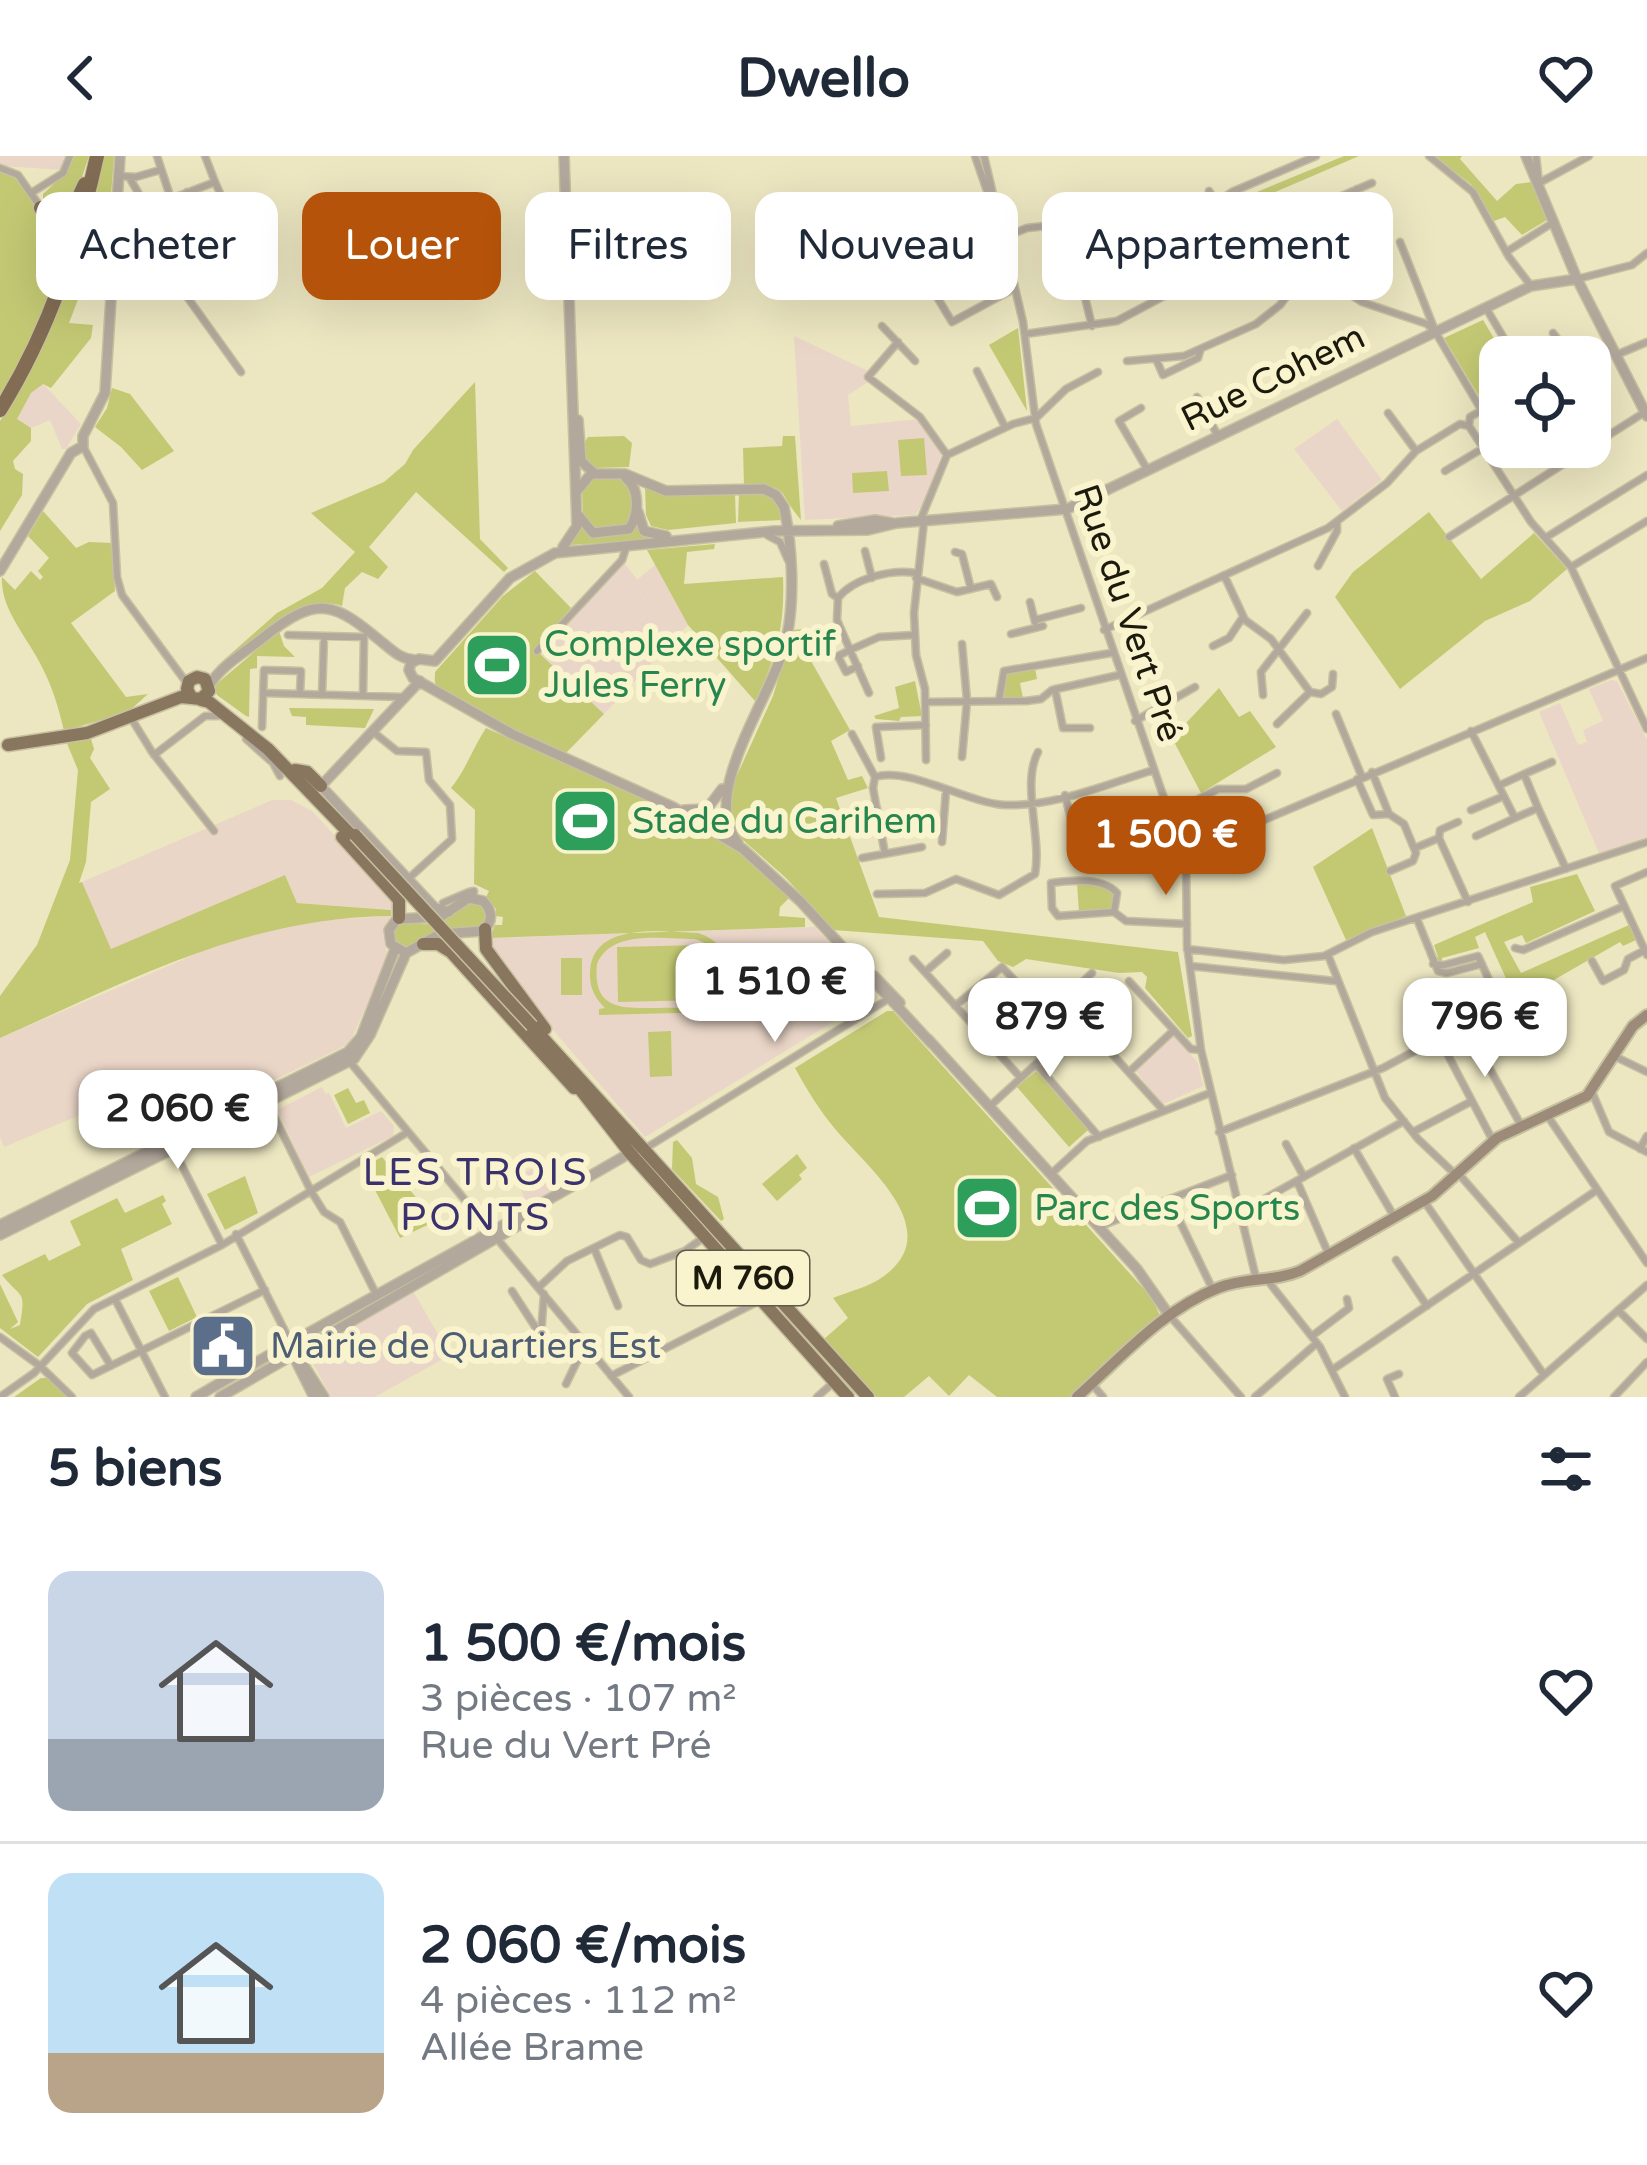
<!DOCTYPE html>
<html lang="fr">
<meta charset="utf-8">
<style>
body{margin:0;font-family:"Varela Round",sans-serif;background:#f2f2f3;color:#1f2937;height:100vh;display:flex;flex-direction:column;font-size:45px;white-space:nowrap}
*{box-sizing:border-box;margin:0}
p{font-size:39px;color:#747a83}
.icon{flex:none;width:66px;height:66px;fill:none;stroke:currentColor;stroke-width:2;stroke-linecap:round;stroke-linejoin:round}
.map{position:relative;height:1241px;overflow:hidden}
.details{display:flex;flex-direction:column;background:#fff;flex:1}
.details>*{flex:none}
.guide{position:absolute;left:36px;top:36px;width:1575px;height:108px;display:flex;gap:24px}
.fabs{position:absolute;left:1479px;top:180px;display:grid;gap:24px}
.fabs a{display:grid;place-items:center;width:132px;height:132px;border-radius:24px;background:#fff;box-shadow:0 12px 48px #0002;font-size:60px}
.price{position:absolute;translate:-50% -102px;padding:0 27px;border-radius:24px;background:#fff;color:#222;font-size:39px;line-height:78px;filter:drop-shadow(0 3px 6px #0008)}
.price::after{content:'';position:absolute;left:50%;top:72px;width:36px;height:27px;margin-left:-18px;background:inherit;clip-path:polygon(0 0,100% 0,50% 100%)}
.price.active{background:#b45309;color:#fff}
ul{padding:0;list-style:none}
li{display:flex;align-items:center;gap:36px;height:300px;padding:0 48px}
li+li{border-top:3px solid #e0e1e3}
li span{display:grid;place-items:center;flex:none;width:336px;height:240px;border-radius:24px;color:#555}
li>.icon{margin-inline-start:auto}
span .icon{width:144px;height:144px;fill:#fffc;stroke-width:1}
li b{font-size:51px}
h2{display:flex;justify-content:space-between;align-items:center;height:144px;padding:0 48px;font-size:51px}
.tag{padding:0 42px;border-radius:24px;background:#fff;box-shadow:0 12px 48px #0002;font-size:42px;line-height:108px}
.tag.active{background:#b45309;color:#fff}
header{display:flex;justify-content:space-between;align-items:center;height:156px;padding:0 48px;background:#fff;font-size:54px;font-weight:700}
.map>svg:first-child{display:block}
.industrial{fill:#ead6c7}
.education{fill:#ead6c8}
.green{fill:#c3c973;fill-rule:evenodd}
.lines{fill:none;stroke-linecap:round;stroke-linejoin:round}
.minor-casing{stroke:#c7c1a0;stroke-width:9}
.tertiary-casing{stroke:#c7c1a0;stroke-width:12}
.secondary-casing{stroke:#c7c1a0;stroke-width:14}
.primary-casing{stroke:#c7c1a0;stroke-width:15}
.trunk-casing{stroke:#c7c1a0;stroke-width:16}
.minor{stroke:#b3a89c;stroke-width:6}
.tertiary{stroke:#b3a89c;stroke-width:9}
.secondary{stroke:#9b8b78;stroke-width:10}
.primary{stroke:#89765f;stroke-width:12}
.trunk{stroke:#826c54;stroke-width:14}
.primary-bridge-casing{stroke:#c7c1a0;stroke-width:15;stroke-linecap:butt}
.primary-bridge{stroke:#89765f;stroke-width:12}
.labels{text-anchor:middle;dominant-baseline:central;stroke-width:12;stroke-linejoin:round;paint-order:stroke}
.shield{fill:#f9f3ce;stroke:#5e5b46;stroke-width:3}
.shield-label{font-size:33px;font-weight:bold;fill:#1c1a0c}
.street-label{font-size:36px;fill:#1c1a0c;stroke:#f9f3ce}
.leisure-label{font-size:36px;fill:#27864d;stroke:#f9f3ce;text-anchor:start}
.service-label{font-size:36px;fill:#4e5e75;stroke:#f9f3ce;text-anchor:start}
.neighbourhood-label{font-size:39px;letter-spacing:3px;fill:#3b326d;stroke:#f9f3ce}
</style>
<header><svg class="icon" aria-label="back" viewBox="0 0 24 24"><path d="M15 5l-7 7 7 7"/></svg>Dwello<svg class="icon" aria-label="heart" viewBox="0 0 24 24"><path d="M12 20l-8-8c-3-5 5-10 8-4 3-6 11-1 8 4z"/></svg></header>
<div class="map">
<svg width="1647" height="1241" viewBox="0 0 1647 1241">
<rect width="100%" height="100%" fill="#ece6c1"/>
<!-- industrial -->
<path class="industrial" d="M0 0H67L64 14 0 10Z
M655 409 688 469 673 484 643 442 648 437 637 424Z
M272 644H291L312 655 396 746 395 754 297 747 285 719 111 794 82 726Z
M391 760 383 777 388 804 349 888 189 965 168 922 4 991 0 981V882L236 781 310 765Z"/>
<!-- education -->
<path class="education" d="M794 180 868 215V226L848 239 851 270 919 263 942 296 926 344 915 359 805 364Z
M43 228 81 268 66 293H62L50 264 31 272 17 263 31 237Z
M1337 263 1382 324 1342 355 1294 293Z
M624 407 648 437 643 442 673 484 604 558 540 497Z
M1611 524 1617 525 1647 584V681L1599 697 1539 556 1560 547 1578 589 1587 586 1583 574 1603 565 1589 533Z
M815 771 874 836 872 842 645 981 530 847 492 792 490 782Z
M1171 881H1176L1198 907 1203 930 1166 947H1161L1135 914Z
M322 931 326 938 329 937 346 972 381 955 394 970 393 980 309 1021 277 954Z
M539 1010 553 1037 528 1051 515 1020Z
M413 1135 450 1199 375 1241H331L308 1198Z"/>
<!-- green -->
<path class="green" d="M73 0H89L76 39 60 54 43 46V38L67 16Z
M103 0H114L105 116 88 117 69 167 93 169 91 182 51 232 43 228 31 237 17 263 31 272V285L13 305 15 313 23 318 22 339 0 375V265L43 187 75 106Z
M1344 0H1359L1226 57 1223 50Z
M1434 0H1462L1460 3 1497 45 1516 28 1532 26 1547 64 1522 79 1505 61 1494 65 1471 28Z
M0 16C18 19 24 32 33 46 41 58 54 72 58 86 70 127 21 204 0 241Z
M1483 164 1505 201H1500V234L1482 245 1444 182Z
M1018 172 1027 255 989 189Z
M475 226 480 383 508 412 504 416 416 336 369 391 388 411 378 423 362 416 345 432 342 450C290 434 258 489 217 510L277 457 322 432 355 396 311 357 384 326 405 308 413 294Z
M112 232 130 238 174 295 142 314 121 291 95 271 107 252Z
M624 280 632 287 629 311 594 312 585 305 584 287 588 281Z
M783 280H795L801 364C776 335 792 329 744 330L743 292 782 290Z
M924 282 927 319 901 320 898 284Z
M887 315 889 335 853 337 852 317Z
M618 322 630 328 634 357 625 372 591 374 583 363 582 333 592 323Z
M645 331 666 339 735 338 736 367 668 374 651 370 646 359Z
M763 336C776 340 780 351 782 364L738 366 739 337Z
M43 355 76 392 89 386 112 387 115 435 71 467 126 541 148 538 128 556 64 575C59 553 53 533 43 513 29 483 0 454 2 421L15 434 31 415 40 424 43 421 38 415 49 402 28 380Z
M1429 356 1481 423 1534 377 1567 413 1530 445 1485 465 1400 533 1335 441 1353 416Z
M637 368 655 383 571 389 580 371 590 378Z
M715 388 714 393 687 396 684 428 783 421C785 468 777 502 755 545L688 469 647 394Z
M535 415 571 452 535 493 604 558 566 597C530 581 468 561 441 534 433 527 435 525 435 516L503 440Z
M802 473 806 496 850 574 831 585 848 624 862 620 868 632 836 642 879 761 1178 796 1192 880 1188 882 1145 832 1147 821 1142 816 1119 817 1026 803 1013 811 998 805 983 785 833 774 786 722 735 677 727 647 729 637 773 540 793 474Z
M279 475 284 490 295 501 257 500V512L250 513 249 561 246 560 217 539 213 531Z
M1035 512 1037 523 1020 527 1023 542H1002L1006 517Z
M915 525 922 560 901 561 899 565 876 563 874 560 899 552 895 531Z
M1219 532 1239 561 1250 555 1276 591 1201 637 1172 582Z
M289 552 374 553 365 572 306 569V561L292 560Z
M486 572 663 651 671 659 675 656 737 694 790 741 780 751 779 760 805 762V771L490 782 495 769H502L503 761 496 760V753L486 741 489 735 474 728 475 654 451 632C466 614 472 593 486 572Z
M90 580 94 593 90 602 110 633 91 646 86 706 79 727 82 726 111 793 285 719 297 747 391 754V760C246 761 129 825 0 882V840L37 789 70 704 78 614 66 585Z
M1372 672 1406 760 1346 784 1313 711Z
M1577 718 1595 755 1526 787 1522 779 1504 786 1521 817 1629 769 1636 784 1623 790 1620 786 1552 825 1538 852 1514 840 1485 776 1475 781 1479 792 1442 802V807L1434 803 1438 801 1434 789 1533 746 1530 731Z
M1085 726 1112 733 1115 741 1111 755 1079 757 1077 727Z
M476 746 486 753 484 769 471 774 447 772 408 794 396 789 393 776 397 767C409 765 418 769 429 768 448 766 458 749 476 746Z
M698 777C732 787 738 824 716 849L718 856 599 859V853L605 852C595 842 589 831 590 816 592 765 663 776 698 777ZM695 783C723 790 737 832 707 848 694 854 674 851 660 852 624 852 592 856 597 808 611 773 663 783 695 783Z
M701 789 702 844 618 846 617 791Z
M561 802H582V839H561Z
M887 855H893L1151 1141 1160 1159 1071 1241H997L969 1219 949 1240 929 1220 904 1241H876L824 1183 848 1162 833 1142C850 1135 870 1131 884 1120 947 1074 867 1011 836 974 820 955 807 934 795 912Z
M671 875 672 920 650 921 648 876Z
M1036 915 1088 974 1069 991 1017 931Z
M348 932 356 947 364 944 370 957 348 968 334 939Z
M677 984 692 1002 696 1028 718 1041 724 1063 721 1065 672 1013 673 986Z
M797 998 807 1012 799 1019 802 1023 777 1045 762 1028Z
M382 1001 436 1065 400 1082 363 1011Z
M245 1020 258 1057 225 1074 207 1038Z
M163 1039 166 1045 162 1048 172 1068 121 1093 133 1124 87 1148 38 1201 0 1172V1128L18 1166 10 1173 20 1169C26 1132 22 1144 2 1119L45 1098 49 1105 81 1089 70 1065 117 1042 125 1057Z
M178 1121 197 1161 169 1175 149 1135Z
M41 1222H48L67 1241H14Z"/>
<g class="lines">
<defs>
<path id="minor" d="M157 0 171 43 215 26 205 0
M975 0 995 58
M984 0 1023 166 1036 268 1178 683 1186 697 1187 789 1201 894 1256 1122
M1429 0 1473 36 1509 101 1531 130
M1536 0 1539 27 1589 0
M0 12 18 19 39 49
M118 20 136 21 160 14
M215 26 224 46 243 41
M1372 27 1258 76 1250 83V92L1267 102 1301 107 1362 146 1427 168 1436 177
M31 37 63 17 70 0
M1216 47 1232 36 1316 0
M1314 64 1342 87 1357 79 1372 84 1357 33
M1067 68 1092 170
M1372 84 1374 97 1382 104
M1400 86 1436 177 1482 255
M979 91 1027 72 1138 60 1149 68 1185 130
M1506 96 1554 66
M166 105 176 93 201 80 187 36
M957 109 928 126 952 166 1015 132
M1078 115 1111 107 1118 133 1085 141
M1577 123 1632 109 1647 97
M112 128 166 105 139 59V38L129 21
M111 137 180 131 241 216
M1486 152 1515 201
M882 170 915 205
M1553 177 1571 201
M1025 178 1117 165 1239 100 1243 86 1209 35
M898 186 868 221 920 261 947 299
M1616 199 1647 186
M1156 203 1163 219 1198 202 1200 195
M1127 205 1184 200 1256 168 1280 149 1317 99 1342 87
M1590 209 1613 195
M977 215 1005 271
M1197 241 1218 280
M1141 252 1119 265 1147 313
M1388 257 1416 295
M1469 270 1531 366 1571 411 1647 573
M1469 270 1470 261 1500 244
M83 290 113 347 117 421 122 439 186 526
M1445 315 1500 282
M920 365 947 299 1013 268 1036 262 1066 233 1098 216
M924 365 914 457 916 499 925 533 926 604
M767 379 780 386 788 404
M1449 381 1645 256
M1545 382 1647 319
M865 395 872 422
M955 396 962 398 971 433
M824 408 832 438 838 442 837 464 850 494 838 500 846 516 858 510
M1318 410 1337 375V366
M1571 411 1647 365
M1224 419 1245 464 1271 483 1310 536 1277 568
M916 422 957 436 991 428 997 441
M838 442C854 422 891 413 916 417
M1030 446 1035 466
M1035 464 1081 452
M1104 474 1328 372 1387 327 1416 295 1460 268 1469 270
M1011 478 1043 470
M288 479 364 481 363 539
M962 488 967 545 962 601
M1213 490 1229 482 1243 461
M537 495 622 404 626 392
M1055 533 1063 572H1090
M1310 536 1321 538 1332 531 1333 518
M263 537 402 541
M869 537 850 494 879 481 914 479
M322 539 324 480
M1263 539 1261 516 1307 457
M999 545 1004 515 1111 497
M925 546 1026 545 1041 543 1052 534 1119 519
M1336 558 1362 621
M131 562 152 596 214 675
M1135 565 1195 531
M262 571 264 514 301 515 300 538
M372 575 397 595 426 596 429 624 450 649 452 683 408 723
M1471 575 1515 662 1538 652 1566 713
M852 578 875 621
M246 583 273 607 280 620
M154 599 205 560H218
M881 602 876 571 926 569
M1372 616 1389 658 1404 668 1416 697 1413 705 1390 715
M1524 618 1552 606
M875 621C908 610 967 647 1005 649 1054 651 1107 628 1154 614
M875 621 873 632 885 698
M1357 623 1373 659 1389 658
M1500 629 1524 618 1538 652
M1065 639 1074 675 1111 673
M1471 654 1504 640
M847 658 877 652
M1170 658 1218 633H1246L1277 617
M1476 680 1515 662
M1439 682 1440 674 1458 666
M942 686 946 635
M1415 692 1439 682 1468 746
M1186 697 1647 502
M862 702 922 691
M1647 716 1615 730 1647 799
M877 738 925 737 956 723 999 739 1035 718C1042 681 1021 628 1038 596
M443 747 469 736 474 735 473 742
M1114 756 1117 737C1103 721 1071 724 1051 727L1052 752 1058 760 1114 756 1126 765 1187 768
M1417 763 1438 815 1447 817 1482 808
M1515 792 1523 794 1624 750
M1187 793 1284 804 1324 800 1372 776 1647 686
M1328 799 1385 942 1418 983 1456 1019
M913 803 1021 922
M1592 805 1603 825 1624 814 1628 803 1645 794
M1433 808 1444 809 1478 800 1495 837
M1190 810 1335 825
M925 816 947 797
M1092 817 1063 844 1164 955
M1129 825 1191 893 1201 894
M955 850 1002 811 1067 880
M1439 882 1493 985
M1614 900 1647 916
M350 906 629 1241
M1036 908 1099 981
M1129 916 1174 874
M1592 936 1609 976 1647 996
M267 946 311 1035 324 1056 340 1066 376 1138
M989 951 1082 866
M1547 959 1647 1107
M1219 976 1383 912 1465 868 1522 971
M1413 976 1472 945
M1286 988 1304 1021
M172 990 222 1089
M646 992 890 842
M1354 992 1395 1062
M1640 993 1647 980
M1458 1017 1519 1087
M1051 1018 1087 985 1210 937
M1297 1025 1329 1099
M1169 1043 1213 1134
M1424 1045 1544 1219
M1239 1057 1404 965
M1098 1071 1232 1019
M236 1078 296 1197
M594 1092 618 1150
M1396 1104 1427 1150
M1268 1125 1320 1191 1345 1241
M539 1131 567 1105 620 1079 627 1081 641 1104 650 1108 685 1095 703 1082
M512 1135 554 1200
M115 1143 165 1241
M1618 1154 1647 1183
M1169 1159 1241 1241
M541 1179 544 1138
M1312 1180 1349 1152 1347 1143
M0 1181 40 1210 72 1241
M111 1210 91 1177 85 1180 72 1197 92 1219 265 1134
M1332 1214 1597 1034
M611 1220 763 1143
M566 1228 585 1189
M1092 1228 1103 1241
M0 1241 34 1217 94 1153 222 1089 408 976
M817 1241 834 1226
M1255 1241 1317 1187
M1395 1241 1387 1223 1399 1218
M1519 1241 1647 1129
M1614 1241 1647 1206"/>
<path id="tertiary" d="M1526 0 1577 123 1647 260
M578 264 581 305 594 317
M576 336 591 318H625L666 335 764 333 776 339 784 351C792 389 795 441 787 480 776 537 697 636 738 687
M638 356 644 375 666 380
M579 360 593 377 629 373C639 359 640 333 626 322
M838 370 875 364 892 367
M563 391 577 370 564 0
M0 415 71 297 83 290V280L105 237 120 0
M420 525 321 630 434 751 449 756
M209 530C221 509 246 496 264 481 318 438 334 446 383 487 394 496 401 503 415 504
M684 654 707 653 722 633
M469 742 483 745C493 755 493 766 483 775L440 778 406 797 391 788 389 774 397 763 440 761Z
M874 820 900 847
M928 883 1137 1113 1169 1159
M932 888 800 745 743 693 673 651 512 578 413 522 409 514 411 507 419 503 435 505 510 422 555 397 774 375 868 374 897 367 1067 353 1531 130 1577 123
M0 1069 348 896 361 881 395 793
M0 1079 354 903 370 879 406 797
M296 1197 324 1241
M296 1197 297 1207 314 1241
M196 1241C341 1156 490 1079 635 994
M220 1241 533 1061"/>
<path id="secondary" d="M1077 1241C1121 1202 1162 1154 1218 1132 1245 1121 1274 1126 1300 1115L1432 1040 1497 982 1587 940 1633 870 1647 859"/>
<path id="primary" d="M201 544 209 546 268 593 353 681
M8 589 87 577 181 541 201 543 209 535 205 523 197 521 189 525 187 533 191 541
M295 614 307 616 321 630
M342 681 399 744V762
M485 773 486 793 545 873
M423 788H438L451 796 574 932
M532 870 868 1241
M573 924 630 997 848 1241"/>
<path id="trunk" d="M41 52 63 57 77 45 85 28
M41 52 62 87 63 113
M0 254C49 175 77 90 97 0"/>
</defs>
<!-- minor casing -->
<use href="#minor" class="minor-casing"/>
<!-- tertiary casing -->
<use href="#tertiary" class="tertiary-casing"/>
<!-- secondary casing -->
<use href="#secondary" class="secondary-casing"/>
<!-- primary casing -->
<use href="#primary" class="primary-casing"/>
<!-- trunk casing -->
<use href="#trunk" class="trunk-casing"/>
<!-- minor -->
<use href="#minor" class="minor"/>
<!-- tertiary -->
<use href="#tertiary" class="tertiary"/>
<!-- secondary -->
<use href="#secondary" class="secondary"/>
<!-- primary -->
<use href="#primary" class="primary"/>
<!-- trunk -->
<use href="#trunk" class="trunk"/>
<defs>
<path id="primary-bridge" d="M355 679 532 870"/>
</defs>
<!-- primary-bridge casing -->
<use href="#primary-bridge" class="primary-bridge-casing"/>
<!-- primary-bridge -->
<use href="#primary-bridge" class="primary-bridge"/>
</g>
<!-- icons -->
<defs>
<symbol id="stadium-square" viewBox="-11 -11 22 22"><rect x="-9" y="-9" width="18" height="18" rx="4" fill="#2e9e5b" stroke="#f9f3ce"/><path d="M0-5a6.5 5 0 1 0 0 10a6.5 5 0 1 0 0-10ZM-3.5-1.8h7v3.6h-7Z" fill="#fff"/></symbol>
<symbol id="civic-square" viewBox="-11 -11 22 22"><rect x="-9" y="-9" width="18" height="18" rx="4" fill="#5c6f8a" stroke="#f9f3ce"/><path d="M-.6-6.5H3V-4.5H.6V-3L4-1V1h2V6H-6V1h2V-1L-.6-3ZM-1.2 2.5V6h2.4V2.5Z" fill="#fff"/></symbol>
</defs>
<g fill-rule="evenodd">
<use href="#stadium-square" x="459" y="471" width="76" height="76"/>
<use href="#stadium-square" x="547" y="627" width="76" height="76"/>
<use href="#stadium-square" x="949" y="1014" width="76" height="76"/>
<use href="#civic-square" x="185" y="1152" width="76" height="76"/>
</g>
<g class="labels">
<!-- shield labels -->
<rect class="shield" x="677" y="1095" width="132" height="54" rx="9"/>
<g class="shield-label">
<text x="743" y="1122">M 760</text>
</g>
<!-- street labels -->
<g class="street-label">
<text transform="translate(1273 222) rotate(-26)">Rue Cohem</text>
<text transform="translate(1128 457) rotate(71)">Rue du Vert Pré</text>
</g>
<!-- leisure labels -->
<g class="leisure-label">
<text x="544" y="488">Complexe sportif<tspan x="544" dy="41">Jules Ferry</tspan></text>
<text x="632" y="665">Stade du Carihem</text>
<text x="1034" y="1052">Parc des Sports</text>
</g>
<!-- service labels -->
<g class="service-label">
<text x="270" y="1190">Mairie de Quartiers Est</text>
</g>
<!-- neighbourhood labels -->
<g class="neighbourhood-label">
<text x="476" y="1016">LES TROIS<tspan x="476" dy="45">PONTS</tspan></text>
</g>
</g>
</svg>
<div class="fabs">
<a><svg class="icon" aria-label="locate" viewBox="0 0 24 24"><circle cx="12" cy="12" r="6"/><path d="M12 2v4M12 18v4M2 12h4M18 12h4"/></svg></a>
</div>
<b class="price active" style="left:1166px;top:742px">1 500 €</b>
<b class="price" style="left:775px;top:889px">1 510 €</b>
<b class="price" style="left:1050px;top:924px">879 €</b>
<b class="price" style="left:1485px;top:924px">796 €</b>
<b class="price" style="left:178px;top:1016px">2 060 €</b>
<div class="guide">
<a class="tag">Acheter</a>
<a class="tag active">Louer</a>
<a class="tag">Filtres</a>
<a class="tag">Nouveau</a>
<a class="tag">Appartement</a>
</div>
</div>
<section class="details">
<h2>5 biens<svg class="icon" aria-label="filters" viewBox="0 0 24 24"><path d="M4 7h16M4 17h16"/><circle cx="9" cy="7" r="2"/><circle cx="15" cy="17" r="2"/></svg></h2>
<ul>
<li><span style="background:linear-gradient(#c9d6e8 70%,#9aa5b1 0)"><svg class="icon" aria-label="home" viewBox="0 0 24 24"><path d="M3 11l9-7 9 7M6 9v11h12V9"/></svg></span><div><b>1 500 €/mois</b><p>3 pièces · 107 m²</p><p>Rue du Vert Pré</p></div><svg class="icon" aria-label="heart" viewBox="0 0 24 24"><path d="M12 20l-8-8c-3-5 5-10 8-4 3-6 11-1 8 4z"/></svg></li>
<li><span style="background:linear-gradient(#bfe0f5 75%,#b9a48a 0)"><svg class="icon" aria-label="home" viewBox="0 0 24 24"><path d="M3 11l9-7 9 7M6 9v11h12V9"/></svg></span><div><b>2 060 €/mois</b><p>4 pièces · 112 m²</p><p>Allée Brame</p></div><svg class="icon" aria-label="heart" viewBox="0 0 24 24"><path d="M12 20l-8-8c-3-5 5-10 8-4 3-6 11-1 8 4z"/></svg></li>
</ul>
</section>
